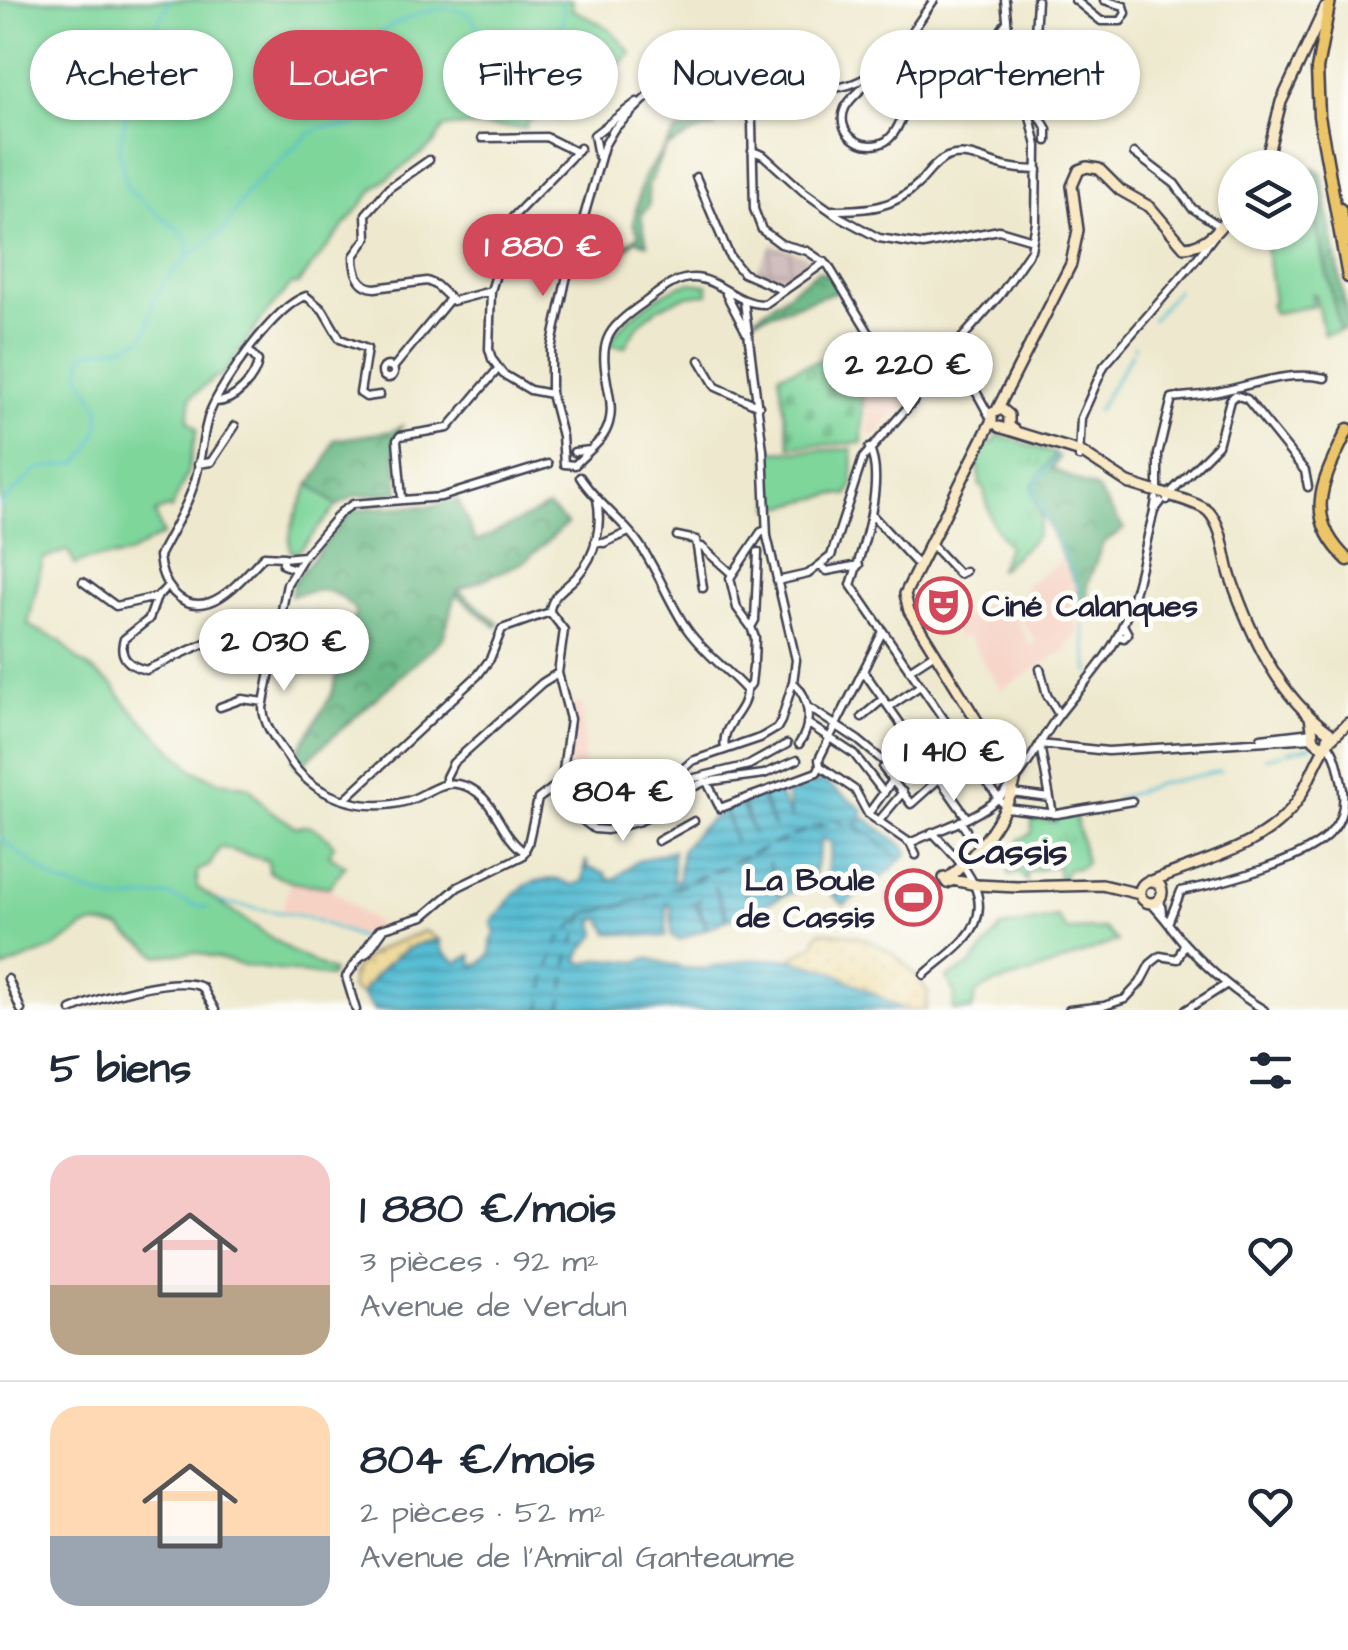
<!DOCTYPE html>
<html lang="fr">
<meta charset="utf-8">
<style>
body{margin:0;font-family:"Architects Daughter",sans-serif;background:#f2f2f3;color:#1f2937;height:100vh;display:flex;flex-direction:column;font-size:38px;white-space:nowrap}
*{box-sizing:border-box;margin:0}
p{font-size:32px;color:#747a83}
.icon{flex:none;width:55px;height:55px;fill:none;stroke:currentColor;stroke-width:2;stroke-linecap:round;stroke-linejoin:round}
.map{position:relative;height:1010px;overflow:hidden}
.sheet{display:flex;flex-direction:column;background:#fff;flex:1}
.sheet>*{flex:none}
.hud{position:absolute;left:30px;top:30px;width:1290px;height:90px;display:flex;gap:20px}
.buttons{position:absolute;left:1218px;top:150px;display:grid;gap:20px}
.buttons a{display:grid;place-items:center;width:100px;height:100px;border-radius:50%;background:#fff;box-shadow:0 2px 8px #0004;font-size:50px}
.price{position:absolute;translate:-50% -85px;padding:0 22px;border-radius:35px;background:#fff;color:#222;font-size:32px;line-height:65px;filter:drop-shadow(0 2px 5px #0008)}
.price::after{content:'';position:absolute;left:50%;top:60px;width:30px;height:22px;margin-left:-15px;background:inherit;clip-path:polygon(0 0,100% 0,50% 100%)}
.price.current{background:#d1495b;color:#fff}
ul{padding:0;list-style:none}
li{display:flex;align-items:center;gap:30px;height:250px;padding:0 50px}
li+li{border-top:2px solid #e0e1e3}
li span{display:grid;place-items:center;flex:none;width:280px;height:200px;border-radius:30px;color:#555}
li>.icon{margin-inline-start:auto}
span .icon{width:120px;height:120px;fill:#fffc;stroke-width:1}
li b{font-size:42px}
h2{display:flex;justify-content:space-between;align-items:center;height:120px;padding:0 50px;font-size:42px}
.chip{padding:0 35px;border-radius:45px;background:#fff;box-shadow:0 2px 8px #0004;font-size:35px;line-height:90px}
.chip.current{background:#d1495b;color:#fff}
.map>svg:first-child{display:block}
.built{fill:#f6d2c4}
.industrial{fill:url(#industrial-grid)}
.green{fill:#7ed69b;stroke:#507c6b;stroke-width:2.5}
.forest{fill:url(#forest-crowns);stroke:#446c5f;stroke-width:2.5}
.sand{fill:url(#sand-dots);stroke:#887e6c;stroke-width:2.5}
.cemetery{fill:url(#cemetery-stones);stroke:#507c6b;stroke-width:2.5}
.park{fill:url(#park-tufts);stroke:#507c6b;stroke-width:2.5}
.water{fill:url(#water-rules);stroke:#3c7087;stroke-width:2.5}
.lines{fill:none;stroke-linecap:round;stroke-linejoin:round}
.stream{stroke:#56bdd3;stroke-width:2.5}
.ferry{stroke:#376078;stroke-width:2.5;stroke-dasharray:12 10;stroke-linecap:butt}
.street-casing{stroke:#414051;stroke-width:11}
.secondary-casing{stroke:#414051;stroke-width:14}
.primary-casing{stroke:#414051;stroke-width:15}
.street{stroke:#fff;stroke-width:6}
.secondary{stroke:#f8e8c3;stroke-width:9}
.primary{stroke:#edc569;stroke-width:10}
.labels{text-anchor:middle;dominant-baseline:central;stroke-width:10;stroke-linejoin:round;paint-order:stroke}
.poi-label{font-size:32px;font-weight:bold;fill:#22223b;stroke:#fdfcf7;text-anchor:start}
.quarter-label{font-size:38px;font-weight:bold;fill:#22223b;stroke:#fdfcf7}
</style>
<div class="map">
<svg width="1348" height="1010" viewBox="0 0 1348 1010">
<defs>
<pattern id="industrial-grid" width="8" height="8" patternUnits="userSpaceOnUse" patternTransform="scale(2.5)"><rect width="8" height="8" fill="#d1bfbe"/><path d="M0 4h8M4 0v8" fill="none" stroke="#b3a4a4"/></pattern>
<pattern id="forest-crowns" width="20" height="18" patternUnits="userSpaceOnUse" patternTransform="scale(2.5)"><rect width="20" height="18" fill="#66b783"/><path d="M2 6a3 3 0 1 1 6 0M12 15a3 3 0 1 1 6 0" fill="none" stroke="#54946c"/></pattern>
<pattern id="sand-dots" width="8" height="8" patternUnits="userSpaceOnUse" patternTransform="scale(2.5)"><rect width="8" height="8" fill="#eeda9e"/><path d="M2 2h.1M6 6h.1" fill="none" stroke="#ccbb89" stroke-width="1.8" stroke-linecap="round"/></pattern>
<pattern id="cemetery-stones" width="16" height="16" patternUnits="userSpaceOnUse" patternTransform="scale(2.5)"><rect width="16" height="16" fill="#7ed69b"/><path d="M2 7V4a2 2 0 0 1 4 0v3zM10 15v-3a2 2 0 0 1 4 0v3z" fill="#6db786"/></pattern>
<pattern id="park-tufts" width="24" height="20" patternUnits="userSpaceOnUse" patternTransform="scale(2.5)"><rect width="24" height="20" fill="#7ed69b"/><path d="M3 7l-1-3M5 7V3M7 7l1-3M15 17l-1-3M17 17v-4M19 17l1-3" fill="none" stroke="#6db786"/></pattern>
<pattern id="water-rules" width="6" height="5" patternUnits="userSpaceOnUse" patternTransform="scale(2.5)"><rect width="6" height="5" fill="#56bdd3"/><path d="M0 2.5h6" fill="none" stroke="#4799ac"/></pattern>
</defs>
<rect width="100%" height="100%" fill="#fdfcf7"/>
<filter id="ink" filterUnits="userSpaceOnUse"><feTurbulence type="fractalNoise" baseFrequency=".01" numOctaves="2"/><feDisplacementMap in="SourceGraphic" scale="20" xChannelSelector="R" yChannelSelector="G"/><feConvolveMatrix kernelMatrix="1 2 1 2 8 2 1 2 1" color-interpolation-filters="sRGB"/></filter>
<filter id="wash" filterUnits="userSpaceOnUse"><feTurbulence type="fractalNoise" baseFrequency=".0048" numOctaves="4" result="noise"/><feDisplacementMap in="SourceGraphic" scale="40" xChannelSelector="R" yChannelSelector="G"/><feGaussianBlur stdDeviation="2.25" result="paint"/><feColorMatrix in="noise" values="0 0 0 0 0 0 0 0 0 0 0 0 0 0 0 0 0 1.4 0 .05"/><feComposite in="paint" operator="in"/></filter>
<g filter="url(#wash)">
<rect width="100%" height="100%" fill="#eee9ce"/>
<!-- built -->
<path class="built" d="M872 352 890 376 912 396 874 436 868 433 869 417 867 410H862L863 391H844V360Z
M1062 560 1076 594 1078 617 1074 619 1079 634 1067 645 1068 648 1001 690 967 635 958 639 953 628 962 618 1002 594 1007 597 1029 646 1037 642 1020 619 1024 615 1015 602 1030 592 1025 586Z
M573 701 582 705 585 790 574 795 567 781Z
M291 882 329 887 377 924 366 937 307 914 281 911Z"/>
<!-- industrial -->
<path class="industrial" d="M772 244 807 256 809 263 793 278 783 281 754 274Z"/>
<!-- green -->
<path class="green" d="M0 0H572V9L610 29 631 53 619 66 613 60 559 119 546 115 527 121 526 128C499 129 470 123 443 128L433 145 375 188 297 285 293 283 264 316 222 377 216 376 191 397 188 420 197 429 187 474 171 510 168 508 155 513 163 535C150 540 135 552 126 555 107 560 95 554 75 565L68 550 43 559 28 625 60 641 78 660 113 685 127 705 193 770 218 781 249 787 268 809 296 827C312 823 324 833 334 845L329 855 345 866 329 887 291 882 269 872 268 861 220 847 209 866 197 871V887L291 951 333 972 330 977 247 966 194 952 158 956C146 942 132 942 121 928L96 924 85 927 56 947 0 970Z
M1300 196 1303 215 1316 225 1340 331 1324 335 1315 294H1312L1314 306 1274 313 1270 304 1274 302 1264 233 1300 232Z
M690 283 708 285V294C673 294 639 315 625 347L609 345C619 321 665 288 690 283Z
M852 449 853 484 848 495 835 494 772 509 767 452Z
M310 484 337 506 300 550 291 553C285 531 301 504 310 484Z
M919 871 925 874 932 885 939 882C945 892 938 912 931 920L887 901 889 893 909 883 913 874Z
M1057 917 1067 930 1105 929 1117 941 1032 973 994 984 976 993 972 1010H953L955 995 947 978 971 965 1001 928Z"/>
<!-- forest -->
<path class="forest" d="M703 122 716 127C698 129 682 140 665 148L648 186 649 205 641 216 647 244 636 240 615 260 627 244 639 235 633 223 643 178 676 132Z
M1313 168 1321 172 1348 321V329L1340 331 1317 226 1303 215 1300 196Z
M818 271 832 277 838 291 751 320Z
M402 426 395 441 399 492 355 496 337 506 310 484 323 467 334 440 392 431Z
M1055 454 1059 457 1052 469 1097 489 1124 529 1103 543 1087 585 1089 608 1081 609 1077 586 1033 494 1036 478Z
M458 500 476 542 548 507 567 524 524 562 458 590 499 624 496 627 456 594 443 638 298 768 293 759 331 696 356 611C332 585 324 589 291 595L294 581 351 512 368 508 431 506Z"/>
<!-- sand -->
<path class="sand" d="M425 931 439 940C408 941 377 968 362 994L352 989 351 975C363 951 401 940 425 931Z
M821 932C869 932 903 953 928 992L926 1010H904L831 971 790 959 815 944 817 935Z"/>
<!-- cemetery -->
<path class="cemetery" d="M820 360H844V390L863 391 862 443 790 446 779 374Z"/>
<!-- park -->
<path class="park" d="M997 434 1055 454 1033 485V494L1042 516 1036 537 998 571 1008 547 992 522 983 487 980 486 977 460 985 444 994 443Z
M1075 813 1086 863 1078 868 1067 869 1063 880 1059 881 1058 868 1053 866 1026 873 1027 881 1019 873 1010 876 1008 870 1029 866 1019 840 1032 833V819L1056 822 1055 818Z"/>
<!-- water -->
<path class="water" d="M823 781 861 808 864 812 858 821 865 818 905 847 908 853 885 875 844 905 824 887 832 843 822 838 812 885 783 896 768 862 781 897 754 909 739 875 752 910 729 919 714 885 727 920 708 928 698 904 700 900 691 904 696 905 706 929 679 940 672 936 671 905 667 902 666 937 609 933 601 918 594 921 597 935 582 950 578 960 585 964 601 959 636 962 648 958 683 968 705 969 746 960 790 959 831 971 904 1010H374L362 994C377 968 408 941 439 940L443 952 457 963 471 955 473 966 482 963 491 954V942L495 934 492 923 496 915C505 910 506 905 512 897 527 879 553 874 572 885L583 882 586 860 588 868 606 873 607 878 615 879 635 862 673 850V880L678 881 682 849 698 830 724 809 735 842 726 809 740 802 754 835 742 802 760 795 774 828 762 794 776 789 792 820 786 793Z"/>
<g class="lines">
<!-- stream -->
<path class="stream" d="M170 0 135 68 119 148 127 189 187 237 189 253
M1152 320 1178 289
M1134 348V345
M1097 411 1132 353
M1057 455C1049 469 1035 476 1034 493L1078 585 1081 600
M0 505 38 469 78 463C91 449 106 422 97 403 93 394 85 385 80 376L82 357 91 351 125 346 143 337 149 328 153 301 168 277 189 256 224 230 249 189 309 134 322 127H354C361 120 383 82 382 72 380 59 370 47 379 34 384 28 393 25 400 22 421 12 452 0 471 17 483 32 485 51 486 69 514 84 551 48 562 24 565 16 563 8 561 0
M1083 625 1089 672
M1287 752 1311 746
M1265 758 1282 754
M1116 799 1158 784 1220 771
M0 838 57 882 117 901 168 895 196 906 208 907
M220 902 307 917 362 938"/>
<!-- ferry -->
<path class="ferry" d="M675 889 809 829C845 819 858 826 886 848
M541 1010 546 976 559 940 584 914 656 895 832 819C860 822 879 840 899 859
M561 1010 569 957 584 915 649 898"/>
</g>
</g>
<g filter="url(#ink)">
<g class="lines">
<defs>
<path id="street" d="M1075 0 1101 21H1121L1126 13 1124 6 1104 0
M687 75C716 93 741 81 752 123L754 209 762 230 781 244 807 251 828 265 889 366 915 392 924 393
M871 79C864 89 851 96 845 108 834 133 864 154 886 141 900 132 903 108 914 95 930 77 952 85 971 73 988 62 994 38 1006 23
M652 92 614 129 604 146 566 280 551 349V394L562 436 564 464 575 465C587 451 604 442 609 423 612 413 611 403 609 393 599 342 602 332 645 302 659 292 674 278 693 278 719 278 737 305 765 304L825 262
M652 92C671 80 694 70 717 70 776 69 825 114 881 67 902 50 918 22 934 0
M1035 108 1047 129V141
M1029 112 1035 108 1032 88 1037 0
M482 138 546 137 576 152
M752 151 763 155 804 192 838 216 879 238 923 245 999 230 1033 240
M598 156 594 135 637 102
M429 160 389 188 366 214 367 238 354 256C354 271 358 287 375 288L427 281 436 285 453 301 491 291
M696 177 730 257 743 273 784 291
M832 210C866 210 893 209 918 184 927 175 935 162 947 157 968 149 987 163 1007 167 1017 169 1028 170 1038 170
M726 294 746 332
M700 360 716 387 759 406
M382 372a6 6 0 1 1 12 0a6 6 0 1 1-12 0Z
M393 368 449 300
M900 377 923 379 927 384 973 386 990 417
M925 380 1000 295 1031 250 1036 223 1037 146 1029 112 1013 77 1005 0
M924 393 953 387
M551 394 530 390 503 374 492 359 489 349 491 291 513 217 580 148
M216 402C234 402 256 379 258 361L249 351
M869 448C887 480 861 553 851 585L999 799 1006 808 1057 814 1132 801
M574 452 590 450
M1079 457 1081 418 1104 366 1194 262 1221 227 1192 208 1175 184 1134 153
M198 464 211 462 235 426
M580 477C595 501 620 518 637 541 657 568 668 601 687 629 704 653 726 668 746 690 747 712 720 725 725 748
M1158 493V454L1172 398C1186 396 1200 396 1213 393 1251 386 1286 370 1325 378
M402 499 397 440 400 436 448 428 498 369
M1156 499 1154 511 1161 502
M1167 500 1170 493 1218 445 1230 400 1235 395 1247 399 1305 471 1308 487
M872 515 918 565
M677 536 696 540 703 588
M595 542 604 543 629 532
M930 543 959 574 965 571
M697 546 702 547 731 573
M304 556 341 512 353 504 441 497 548 464
M284 557 264 556C249 571 230 595 210 602 179 612 161 582 159 556 170 534 185 511 193 487 202 463 201 436 210 412 222 382 275 306 306 296L323 310 340 339 367 349 360 393 366 397 380 395
M820 566 827 571 859 565
M295 569 283 565V558L304 556 287 584 263 708C264 727 277 741 287 756 311 796 361 814 407 801 424 796 439 781 457 784 496 790 497 835 525 852
M777 581 808 574 831 556 863 458 914 400
M83 582 116 606 157 597
M168 586 157 597 149 619 124 639C118 657 129 666 146 670L225 634
M550 612 564 630 558 673 570 719 562 778
M550 612C550 595 568 587 578 575 597 554 602 525 597 499
M751 627 737 608 730 578 761 532 766 530
M1118 635 1124 638 1128 634 1123 625
M754 661 755 638 751 627 755 620 758 552
M1040 669 1047 695 1059 715
M909 670 935 653
M864 672 967 818
M793 682C810 697 813 724 799 744
M746 690 751 684 753 666
M220 707 242 699 264 702
M808 707 858 740 887 764
M889 707 920 686
M862 717 883 699
M807 723 854 754 884 793
M1261 738 1312 732
M1039 744 1108 751 1313 738
M1040 745 1053 814
M820 766 819 759 882 633
M820 766 855 790 868 814 910 843 916 855
M883 768 911 804 986 737
M678 782 749 765 787 744
M446 784V777L453 763 542 683 558 673
M708 784 720 808 817 772 820 766
M677 786 687 790 704 782 764 774 797 760
M551 789 563 791 581 819 594 829 607 830 640 821 657 813 666 804 683 769 692 761 760 738 777 728 781 721 793 682 796 660 767 536 763 450 744 301
M1012 793 1050 798
M344 800 478 675 490 659 502 629 550 612
M868 814 893 780
M960 821 966 830
M878 822 903 792
M658 841 694 821
M910 843C939 829 974 820 999 798 1022 778 1036 748 1053 723 1072 696 1097 672 1114 643 1137 602 1142 556 1154 511
M1160 897 1162 913
M1149 902C1164 915 1172 930 1185 944 1208 969 1235 993 1264 1010
M1169 921 1181 891C1218 884 1308 861 1332 831 1345 816 1345 796 1341 779 1338 766 1336 753 1327 743
M384 929 367 953 360 957 379 930 381 929 424 916 458 887 522 856 528 844 538 799 558 784 562 777
M924 975C937 963 954 952 965 939 1001 899 959 860 932 832
M8 979 21 1010
M71 1010C98 998 175 974 202 987L215 1010
M356 1010 346 977 360 957
M1069 1010 1104 1006 1125 999 1140 983 1150 964 1160 956 1178 959 1184 944
M1186 1010 1227 984"/>
<path id="secondary" d="M1261 168 1267 157 1281 102 1325 8
M998 408 1071 264 1078 230 1072 186 1079 170 1087 167 1099 169 1120 190 1150 207 1184 247C1208 246 1222 226 1235 208
M992 424V413L1002 409 1009 415V426L1017 432
M999 427 1081 452 1130 484
M1129 483C1148 491 1197 500 1209 512 1224 529 1224 558 1231 578 1251 635 1278 696 1329 732L1327 743 1320 745 1314 740 1310 717
M1330 740 1348 723
M951 876C979 852 1005 818 1015 782L909 611 905 594 991 422
M944 878 947 883 953 880 977 885 1017 887 1102 885 1140 894
M1152 881C1201 860 1266 848 1297 801 1309 783 1315 762 1327 744
M1140 892a11 11 0 1 1 22 0a11 11 0 1 1-22 0Z"/>
<path id="primary" d="M1330 0 1317 69 1319 116 1348 277
M1340 209 1348 242
M1348 429C1325 478 1300 515 1348 560"/>
</defs>
<!-- street casing -->
<use href="#street" class="street-casing"/>
<!-- secondary casing -->
<use href="#secondary" class="secondary-casing"/>
<!-- primary casing -->
<use href="#primary" class="primary-casing"/>
<!-- street -->
<use href="#street" class="street"/>
<!-- secondary -->
<use href="#secondary" class="secondary"/>
<!-- primary -->
<use href="#primary" class="primary"/>
</g>
</g>
<!-- icons -->
<defs>
<symbol id="theatre-ring" viewBox="-11 -11 22 22"><circle r="9.5" fill="#fdfcf7" stroke="#d1495b" stroke-width="1.5"/><path d="M-5-5.5Q0-4 5-5.5V0Q5 5 0 6Q-5 5-5 0ZM-3.3-2.5H-1v1.5H-3.3ZM1-2.5H3.3v1.5H1ZM-2.8 1Q0 5.5 2.8 1Z" fill="#d1495b"/></symbol>
<symbol id="stadium-ring" viewBox="-11 -11 22 22"><circle r="9.5" fill="#fdfcf7" stroke="#d1495b" stroke-width="1.5"/><path d="M0-5a6.5 5 0 1 0 0 10a6.5 5 0 1 0 0-10ZM-3.5-1.8h7v3.6h-7Z" fill="#d1495b"/></symbol>
</defs>
<g fill-rule="evenodd">
<use href="#theatre-ring" x="912" y="574" width="63" height="63"/>
<use href="#stadium-ring" x="882" y="866" width="63" height="63"/>
</g>
<g class="labels">
<!-- poi labels -->
<g class="poi-label">
<text x="982" y="606">Ciné Calanques</text>
<text x="875" y="880" text-anchor="end">La Boule<tspan x="875" dy="37">de Cassis</tspan></text>
</g>
<!-- quarter labels -->
<g class="quarter-label">
<text x="1013" y="853">Cassis</text>
</g>
</g>
</svg>
<div class="buttons">
<a><svg class="icon" aria-label="layers" viewBox="0 0 24 24"><path d="M12 4l9 5-9 5-9-5zM3 14l9 5 9-5"/></svg></a>
</div>
<b class="price current" style="left:543px;top:299px">1 880 €</b>
<b class="price" style="left:908px;top:417px">2 220 €</b>
<b class="price" style="left:284px;top:694px">2 030 €</b>
<b class="price" style="left:954px;top:804px">1 410 €</b>
<b class="price" style="left:623px;top:844px">804 €</b>
<div class="hud">
<a class="chip">Acheter</a>
<a class="chip current">Louer</a>
<a class="chip">Filtres</a>
<a class="chip">Nouveau</a>
<a class="chip">Appartement</a>
</div>
</div>
<section class="sheet">
<h2>5 biens<svg class="icon" aria-label="filters" viewBox="0 0 24 24"><path d="M4 7h16M4 17h16"/><circle cx="9" cy="7" r="2"/><circle cx="15" cy="17" r="2"/></svg></h2>
<ul>
<li><span style="background:linear-gradient(#f6c9c9 65%,#b9a48a 0)"><svg class="icon" aria-label="home" viewBox="0 0 24 24"><path d="M3 11l9-7 9 7M6 9v11h12V9"/></svg></span><div><b>1 880 €/mois</b><p>3 pièces · 92 m²</p><p>Avenue de Verdun</p></div><svg class="icon" aria-label="heart" viewBox="0 0 24 24"><path d="M12 20l-8-8c-3-5 5-10 8-4 3-6 11-1 8 4z"/></svg></li>
<li><span style="background:linear-gradient(#ffd9b3 65%,#9aa5b1 0)"><svg class="icon" aria-label="home" viewBox="0 0 24 24"><path d="M3 11l9-7 9 7M6 9v11h12V9"/></svg></span><div><b>804 €/mois</b><p>2 pièces · 52 m²</p><p>Avenue de l'Amiral Ganteaume</p></div><svg class="icon" aria-label="heart" viewBox="0 0 24 24"><path d="M12 20l-8-8c-3-5 5-10 8-4 3-6 11-1 8 4z"/></svg></li>
</ul>
</section>
